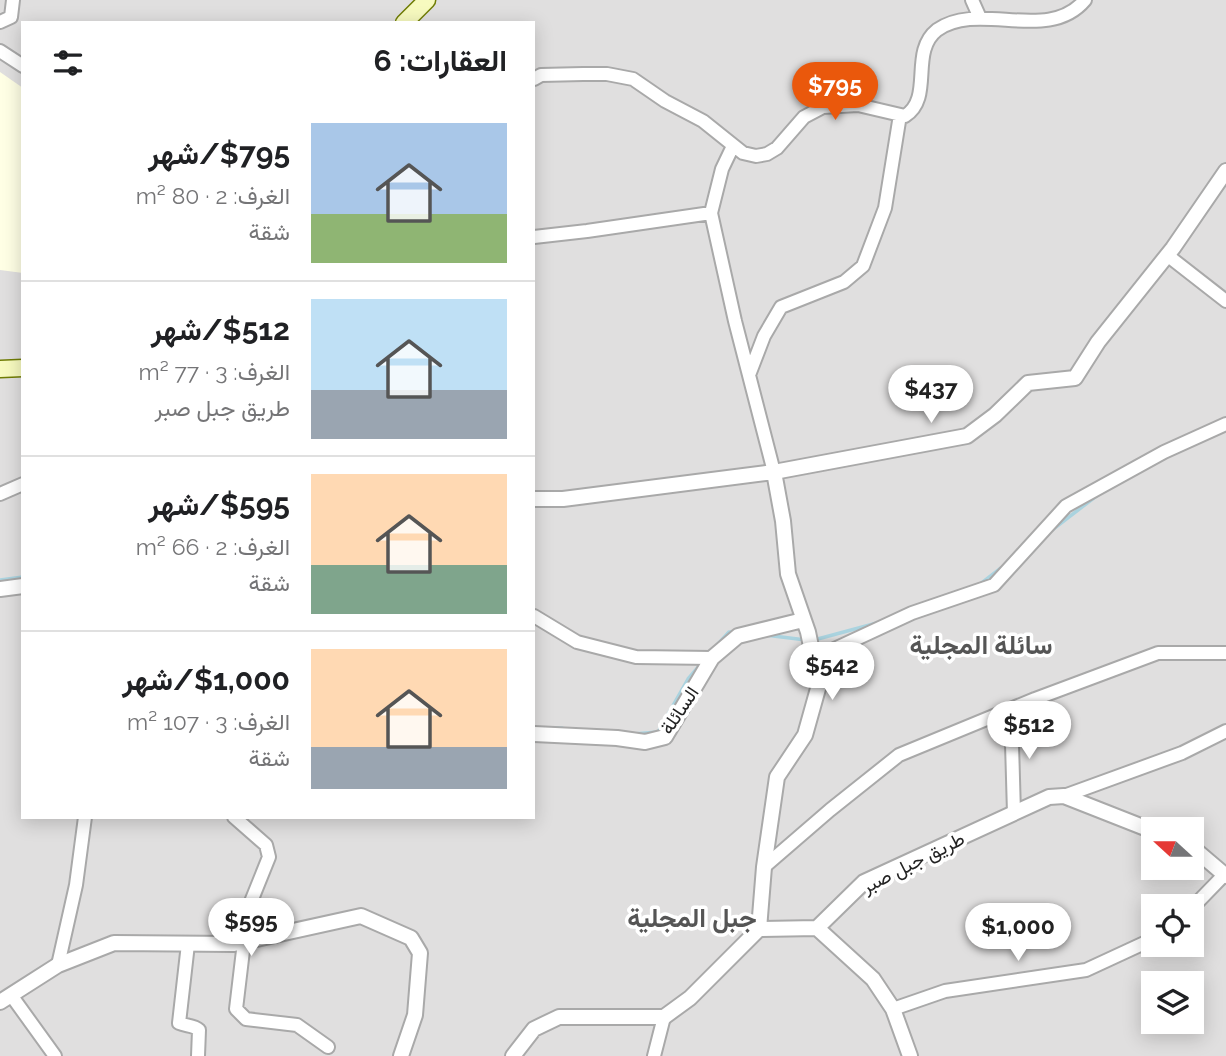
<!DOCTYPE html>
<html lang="ar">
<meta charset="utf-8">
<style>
body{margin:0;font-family:Raleway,Vazirmatn,sans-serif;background:#f2f2f2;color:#202124;direction:rtl;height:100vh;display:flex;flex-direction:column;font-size:26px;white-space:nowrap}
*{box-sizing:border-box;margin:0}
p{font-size:23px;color:#757577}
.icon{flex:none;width:38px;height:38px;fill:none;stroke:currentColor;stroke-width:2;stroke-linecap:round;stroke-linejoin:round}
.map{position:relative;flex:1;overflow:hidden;direction:ltr}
.sheet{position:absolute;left:21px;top:21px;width:514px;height:798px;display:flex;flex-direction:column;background:#fff;border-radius:0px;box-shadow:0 4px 18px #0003;direction:rtl}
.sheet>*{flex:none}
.needle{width:46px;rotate:291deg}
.buttons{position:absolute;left:1141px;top:817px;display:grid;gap:14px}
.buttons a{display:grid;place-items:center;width:63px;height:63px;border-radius:0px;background:#fff;box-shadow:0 4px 18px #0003;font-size:35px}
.price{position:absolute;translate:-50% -60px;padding:0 16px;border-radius:24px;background:#fff;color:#222;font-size:23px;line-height:46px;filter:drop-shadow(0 2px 4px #0008)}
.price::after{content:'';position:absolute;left:50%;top:42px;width:21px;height:16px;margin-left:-10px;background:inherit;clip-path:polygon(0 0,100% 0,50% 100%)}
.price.on{background:#ea580c;color:#fff}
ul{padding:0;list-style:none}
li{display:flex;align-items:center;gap:21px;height:175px;padding:0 28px}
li+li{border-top:2px solid #e0e0e0}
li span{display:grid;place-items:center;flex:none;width:196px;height:140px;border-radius:0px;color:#555}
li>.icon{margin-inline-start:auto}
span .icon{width:84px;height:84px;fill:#fffc;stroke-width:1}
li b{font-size:30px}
h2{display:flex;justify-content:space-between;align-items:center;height:84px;padding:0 28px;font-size:30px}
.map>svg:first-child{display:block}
.residential{fill:#e0dfdf;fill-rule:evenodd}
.education{fill:#ffffe5}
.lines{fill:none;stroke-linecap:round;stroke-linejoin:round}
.stream{stroke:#aad3df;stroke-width:3.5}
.minor-casing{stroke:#a9a9a9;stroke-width:16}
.tertiary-casing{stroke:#a9a9a9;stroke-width:18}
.secondary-casing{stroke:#707d05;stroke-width:19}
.minor{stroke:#fff;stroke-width:12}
.tertiary{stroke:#fff;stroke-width:14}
.secondary{stroke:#f7fabf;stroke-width:16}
.labels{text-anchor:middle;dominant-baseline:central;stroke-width:7;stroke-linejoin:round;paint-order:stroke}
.street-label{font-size:19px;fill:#222;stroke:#fff}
.district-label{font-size:26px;font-weight:bold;fill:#555;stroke:#fff}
</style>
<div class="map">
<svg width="1226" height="1056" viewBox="0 0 1226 1056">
<rect width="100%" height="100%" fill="#f2efe9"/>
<!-- residential -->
<path class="residential" d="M0 0H1226V1056H0ZM23 23H534V817H23ZM1153 830H1192V868H1153ZM1153 906H1192V945H1153ZM1153 984H1192V1022H1153Z"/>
<!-- education -->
<path class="education" d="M0 72 23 88V273L0 270Z"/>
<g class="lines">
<!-- stream -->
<path class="stream" d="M1052 530 1099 494
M0 580 23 577
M979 585 1001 568
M765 635 806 640
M814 640 877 623
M718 644 729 632H733
M545 728H562
M633 734 658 732 688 679 700 665"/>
<defs>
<path id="minor" d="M972 0 980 18
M0 22 11 17 13 0
M0 51 23 66
M534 79 541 75 583 74H607L633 79 665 101 703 121 743 153 756 156 767 154 777 148 804 117 823 107 858 105 905 116C934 98 909 52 937 30 979 0 1048 44 1085 0
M733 146 722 169 711 213 735 321 774 472
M534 237 587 231 711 213
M1167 255 1226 301
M749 375 764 336 781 307 844 282 863 266 885 208 900 115
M0 494 23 484
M534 616 577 642 636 657 712 658
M813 659 912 613 994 585 1066 506 1164 452 1226 424
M1011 709 1014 813
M1064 796 1182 753 1226 731
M234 817 266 845 269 857 234 944
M764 867 830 810 899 755 1035 699 1158 653H1226
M1192 908 1224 875
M244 942 236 1009 246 1019 297 1025 328 1047
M188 944 179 1023C186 1026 194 1025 199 1030L198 1056
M58 965 76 885 85 817
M11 995 55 1056
M893 1009 945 991 1086 970 1153 939
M654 1056 664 1017"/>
<path id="tertiary" d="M534 499H563L774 472 967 436 995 415 1028 383 1075 378 1098 342 1173 248 1226 171
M0 589 23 586
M534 734 617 738 645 742 665 737 712 658 738 636 803 620
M1192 847 1226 876
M817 928 873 979 893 1009 910 1056
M759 929 764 867 777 777 805 735 819 685 808 632 788 574 783 521 774 472
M0 1002 58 965 114 943 234 944 361 916 411 938 420 953 415 1015 401 1056
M513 1056 534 1029 559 1017H664L690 998 759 929 817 928 864 882 1049 797 1064 796 1153 831"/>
<path id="secondary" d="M404 23 427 0
M0 369 23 368"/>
</defs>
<!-- minor casing -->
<use href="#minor" class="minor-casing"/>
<!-- tertiary casing -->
<use href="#tertiary" class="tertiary-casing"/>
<!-- secondary casing -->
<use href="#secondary" class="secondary-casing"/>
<!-- minor -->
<use href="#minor" class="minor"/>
<!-- tertiary -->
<use href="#tertiary" class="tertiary"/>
<!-- secondary -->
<use href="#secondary" class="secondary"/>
</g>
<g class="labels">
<!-- street labels -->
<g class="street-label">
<text transform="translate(679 710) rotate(-56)">السائلة</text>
<text transform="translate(913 862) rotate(-27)">طريق جبل صبر</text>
</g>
<!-- district labels -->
<g class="district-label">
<text x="981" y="645">سائلة المجلية</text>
<text x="692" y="918">جبل المجلية</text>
</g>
</g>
</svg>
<div class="buttons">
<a><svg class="needle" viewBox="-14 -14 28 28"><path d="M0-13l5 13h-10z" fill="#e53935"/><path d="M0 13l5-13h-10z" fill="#757577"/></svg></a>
<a><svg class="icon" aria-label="locate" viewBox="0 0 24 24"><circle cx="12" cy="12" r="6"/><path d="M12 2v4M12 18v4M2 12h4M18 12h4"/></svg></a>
<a><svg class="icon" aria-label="layers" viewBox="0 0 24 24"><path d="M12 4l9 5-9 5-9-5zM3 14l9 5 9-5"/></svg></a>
</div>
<b class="price on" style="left:835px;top:122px">$795</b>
<b class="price" style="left:931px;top:425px">$437</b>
<b class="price" style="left:832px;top:702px">$542</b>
<b class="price" style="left:1029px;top:761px">$512</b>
<b class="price" style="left:251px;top:958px">$595</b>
<b class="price" style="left:1018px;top:963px">$1,000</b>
<section class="sheet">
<h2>العقارات: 6<svg class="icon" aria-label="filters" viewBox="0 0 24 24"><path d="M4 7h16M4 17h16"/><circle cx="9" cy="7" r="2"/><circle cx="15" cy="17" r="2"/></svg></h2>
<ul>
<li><span style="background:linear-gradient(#a9c7e8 65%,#8fb573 0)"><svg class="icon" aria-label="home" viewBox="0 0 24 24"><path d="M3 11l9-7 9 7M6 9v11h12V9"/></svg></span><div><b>$795/شهر</b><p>الغرف: 2 · 80 m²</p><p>شقة</p></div></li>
<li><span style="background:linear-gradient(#bfe0f5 65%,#9aa5b1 0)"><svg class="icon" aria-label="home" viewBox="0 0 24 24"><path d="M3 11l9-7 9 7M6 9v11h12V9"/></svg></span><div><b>$512/شهر</b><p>الغرف: 3 · 77 m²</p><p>طريق جبل صبر</p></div></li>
<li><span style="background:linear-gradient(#ffd9b3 65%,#7fa58c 0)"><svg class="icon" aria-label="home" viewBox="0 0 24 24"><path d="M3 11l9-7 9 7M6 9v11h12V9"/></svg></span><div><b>$595/شهر</b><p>الغرف: 2 · 66 m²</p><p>شقة</p></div></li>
<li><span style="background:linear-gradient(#ffd9b3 70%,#9aa5b1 0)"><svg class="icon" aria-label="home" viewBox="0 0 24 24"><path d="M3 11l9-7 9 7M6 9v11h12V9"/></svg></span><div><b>$1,000/شهر</b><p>الغرف: 3 · 107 m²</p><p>شقة</p></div></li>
</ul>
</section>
</div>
